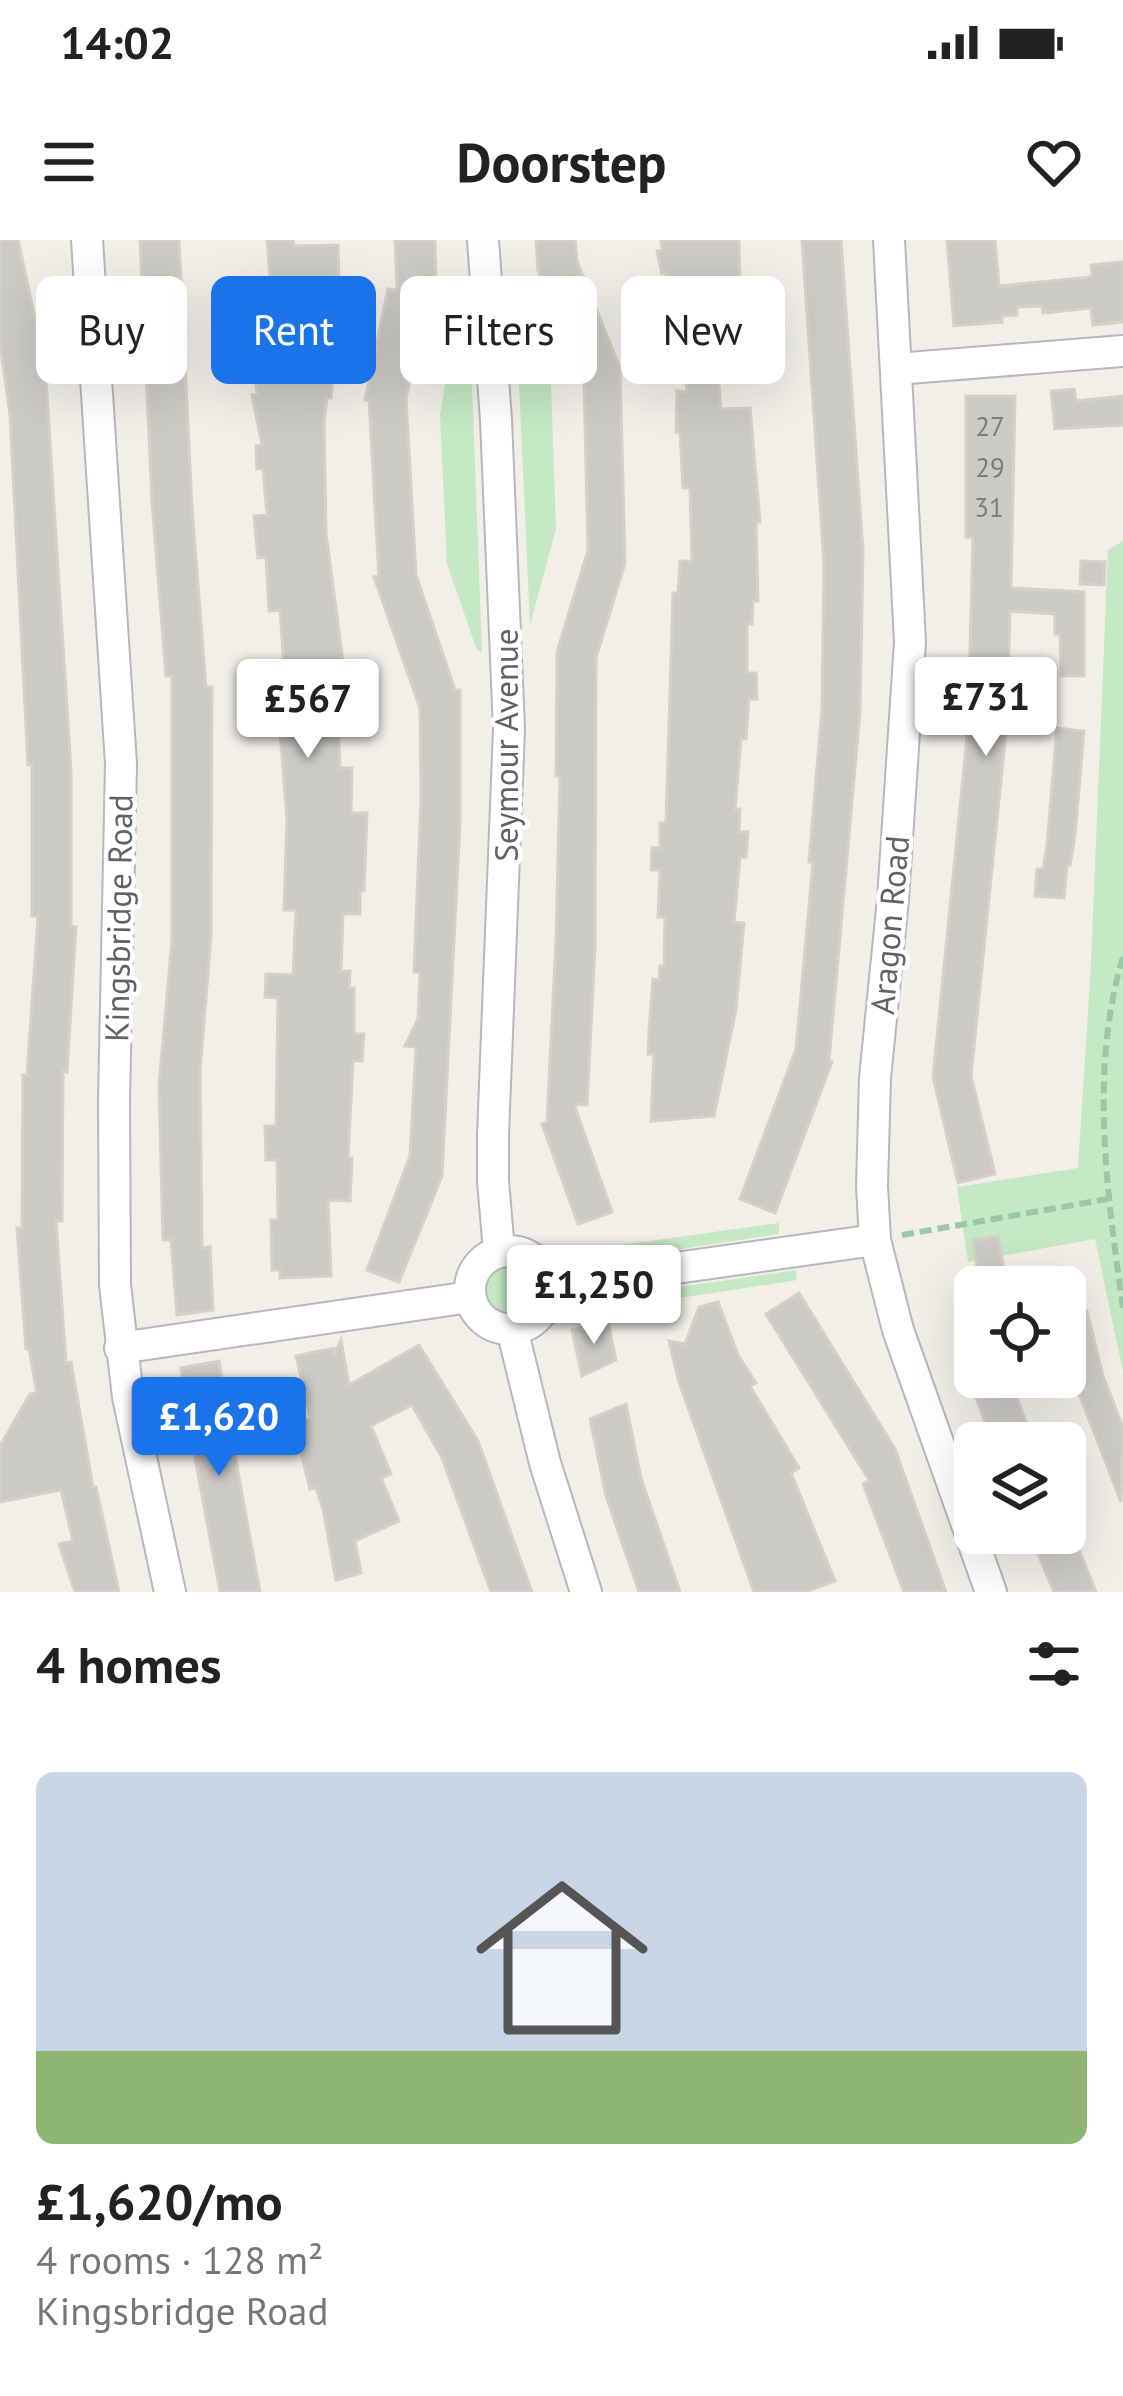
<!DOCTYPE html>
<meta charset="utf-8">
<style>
body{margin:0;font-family:"PT Sans",sans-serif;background:#f2f2f2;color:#222;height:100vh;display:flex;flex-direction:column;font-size:45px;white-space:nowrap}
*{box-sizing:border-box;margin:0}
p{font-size:39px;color:#767676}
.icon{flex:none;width:66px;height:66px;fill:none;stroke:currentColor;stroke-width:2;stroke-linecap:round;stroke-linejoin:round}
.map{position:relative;height:1352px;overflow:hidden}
.side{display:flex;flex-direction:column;background:#fff;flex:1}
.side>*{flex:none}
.top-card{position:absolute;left:36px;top:36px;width:1053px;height:108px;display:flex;gap:24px}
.controls{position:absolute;left:954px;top:1026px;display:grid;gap:24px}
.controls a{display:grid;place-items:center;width:132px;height:132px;border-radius:18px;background:#fff;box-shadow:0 12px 48px #0002;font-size:60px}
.price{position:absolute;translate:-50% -102px;padding:0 27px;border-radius:12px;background:#fff;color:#222;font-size:39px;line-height:78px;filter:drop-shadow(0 3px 6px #0008)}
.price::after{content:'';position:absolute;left:50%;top:72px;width:36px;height:27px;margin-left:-18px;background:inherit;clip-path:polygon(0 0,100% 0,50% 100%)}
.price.selected{background:#1a73e8;color:#fff}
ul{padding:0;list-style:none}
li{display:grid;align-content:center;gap:24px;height:636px;padding:0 36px}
li span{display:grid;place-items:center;height:372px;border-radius:18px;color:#555}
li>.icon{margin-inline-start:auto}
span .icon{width:216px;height:216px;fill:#fffc;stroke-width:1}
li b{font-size:51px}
h2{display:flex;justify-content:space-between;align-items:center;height:144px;padding:0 36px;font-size:51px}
.chip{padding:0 42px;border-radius:18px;background:#fff;box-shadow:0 12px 48px #0002;font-size:42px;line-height:108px}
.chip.selected{background:#1a73e8;color:#fff}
.status{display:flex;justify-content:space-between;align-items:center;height:84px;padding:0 60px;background:#fff;direction:ltr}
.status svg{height:33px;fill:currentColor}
header{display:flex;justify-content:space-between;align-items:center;height:156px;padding:0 36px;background:#fff;font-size:54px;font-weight:800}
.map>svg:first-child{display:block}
.green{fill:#c5e8c5}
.building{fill:#cccac5;stroke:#d6d1c6;stroke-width:3}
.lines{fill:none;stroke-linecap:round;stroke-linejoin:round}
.minor-casing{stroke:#b5b8bc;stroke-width:34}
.path{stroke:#9cc7a9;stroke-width:6;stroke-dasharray:12 6;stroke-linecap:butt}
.minor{stroke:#fff;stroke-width:30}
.labels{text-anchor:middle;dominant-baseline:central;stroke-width:9;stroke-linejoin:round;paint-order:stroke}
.number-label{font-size:27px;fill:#7a7d7f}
.street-label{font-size:33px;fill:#5f6368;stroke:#fff}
</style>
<div class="status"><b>14:02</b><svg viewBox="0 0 49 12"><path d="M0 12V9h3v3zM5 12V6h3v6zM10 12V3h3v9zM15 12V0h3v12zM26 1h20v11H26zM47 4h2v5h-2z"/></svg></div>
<header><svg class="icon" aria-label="menu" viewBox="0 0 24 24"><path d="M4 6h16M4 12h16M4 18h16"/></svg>Doorstep<svg class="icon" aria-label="heart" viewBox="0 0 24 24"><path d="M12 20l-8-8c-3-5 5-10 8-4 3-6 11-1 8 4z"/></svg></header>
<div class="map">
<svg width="1123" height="1352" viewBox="0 0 1123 1352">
<rect width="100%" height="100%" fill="#f1efe8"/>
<!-- green -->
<path class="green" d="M469 66 482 413 477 410 447 324 440 174 459 69Z
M528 97 551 145 556 289 530 385 517 99Z
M1123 301V1132L1095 999 968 1022 957 947 1078 928 1091 724 1108 310Z
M779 983V994L583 1024 557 1014Z
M485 1049a24 24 0 1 1 48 0a24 24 0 1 1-48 0Z
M796 1030 797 1040 564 1076 582 1061Z"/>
<!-- building -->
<path class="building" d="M0 0H18L45 124 71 531V686L76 687 67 832 63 831 62 981H56L58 1010 66 1123 71 1122 93 1247H96L119 1352H75L59 1304 73 1301 61 1250 0 1262V1206L30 1154 37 1153 29 1109H26L17 988H22L23 835H27L38 676H32V525H28L10 175 0 103Z
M140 0H179L192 268 206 447H212L211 696 200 831 202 1008 210 1007 213 1070 177 1075 171 1000H163L159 845 172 700V436H166L152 261Z
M267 0H293L294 6 338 5 339 44H343L331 158H327L324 182 326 293 350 475 338 476 340 528H352L351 573H367L364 651H360V674H343L341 731H350L349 748H354V794H364L362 821H353L348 918H352L350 961 328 960 331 1036 280 1038V1030H272L271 980H278L277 920H266L265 886H276L278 758 265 757 266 734 293 735 296 670H284L287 579 277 453H286L280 370 269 371 266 317 258 318 254 276 267 275 263 228 257 229 256 206 262 205 252 155 257 154 254 131 264 130 262 94H266L267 47H271Z
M395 0H435L436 43H429L406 159 411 246 416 335 455 450H460V583L442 936 399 1042 367 1030 410 916 416 807 405 806 418 779 420 733 414 732 421 558 420 468 374 337 379 336 377 303 369 160H365L388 49 397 50Z
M536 0H575L577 21 620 128 625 323 596 418 595 708 587 865 574 864 612 972 578 984 542 884 547 882 556 700 560 536H556L557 412 588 310 584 142 538 31Z
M661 0H739L740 60H726L727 119H717L721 169 750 168 760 282H756L758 361H753L752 384H747V433H756L757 459H749L746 499H741L735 569H740L739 592H748L746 617H740L734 682 744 683 736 769 714 876 651 881 654 814H648L649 791 653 739 659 740 660 726 664 727 665 677H658L660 630H651L652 608H660V583H666L673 353H678L680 321H692L690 248H683L680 192H676L677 151 687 152 678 56 670 57 666 33 662 34 657 11 662 10Z
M802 0H841L863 311 860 471 829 821 832 822 775 973 740 959 796 809 813 622H809L822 469 824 323Z
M947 0H995L999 46 1092 37 1091 25 1123 22V82L1093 85 1091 68 1043 73 1042 66 1017 67V75L1002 76V82L954 86Z
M1074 149 1076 161 1123 156V185L1055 189 1051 151Z
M966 156H1015L1011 348 1084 352V436H1061L1060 394H1055V374L1010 371 1007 481 971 836 995 934 958 943 933 837 968 487 973 297H966Z
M1081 321 1105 322 1104 345 1080 344Z
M1057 488 1084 491 1075 595 1070 625H1067L1064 658 1035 656 1037 629H1043L1047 605Z
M998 996 1007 1047H980L973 1000Z
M799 1053 895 1209 946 1352H904L863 1244 869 1240 766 1074Z
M718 1062 738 1115 756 1143 750 1146 799 1228 791 1233 835 1341 805 1352H754L679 1142 669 1101 685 1104 699 1067Z
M1087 1071 1103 1136 1123 1187 1121 1262 1078 1151 1069 1114 1065 1076Z
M608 1082 616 1120 582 1136 572 1090Z
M341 1100 349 1145 419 1105 478 1201 532 1352H491L442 1218 412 1165 371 1186 391 1234 381 1238 399 1281 355 1301 361 1333 336 1340 323 1269 316 1248 310 1249 293 1182 311 1179 296 1116 334 1108V1116Z
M219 1121 229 1183 260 1352H220L191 1196 181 1128Z
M968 1137H1009L1034 1203H993Z
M626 1164 641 1238 680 1352H639L606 1256 590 1179Z
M1075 1300 1096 1352H1054L1038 1314Z"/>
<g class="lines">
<defs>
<path id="minor" d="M87 0 121 524 114 860 115 1045 128 1157 170 1352
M483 0 496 180 509 489 493 895V941L499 1011
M889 0 910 402 893 659 875 838 872 946 875 1000 898 1090 991 1352
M896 129 1123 111
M470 1050a39 39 0 1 1 78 0a39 39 0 1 1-78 0Z
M548 1046 875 1000
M512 1089 545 1223 586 1352
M120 1108 470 1057"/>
</defs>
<!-- minor casing -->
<use href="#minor" class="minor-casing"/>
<!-- path -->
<path class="path" d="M1123 717C1089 830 1107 953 1123 1068
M902 995 1108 959"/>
<!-- minor -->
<use href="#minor" class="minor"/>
</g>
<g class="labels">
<!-- number labels -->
<g class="number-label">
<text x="990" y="186">27</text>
<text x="990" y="227">29</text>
<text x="989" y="267">31</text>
</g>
<!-- street labels -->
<g class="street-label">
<text transform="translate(505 505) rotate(-90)">Seymour Avenue</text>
<text transform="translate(118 678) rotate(-89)">Kingsbridge Road</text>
<text transform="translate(889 685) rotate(-85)">Aragon Road</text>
</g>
</g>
</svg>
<div class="controls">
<a><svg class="icon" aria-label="locate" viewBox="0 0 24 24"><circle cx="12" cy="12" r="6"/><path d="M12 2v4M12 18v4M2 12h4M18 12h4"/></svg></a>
<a><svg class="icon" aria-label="layers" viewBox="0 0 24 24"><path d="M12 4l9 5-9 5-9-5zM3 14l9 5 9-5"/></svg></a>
</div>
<b class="price" style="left:986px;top:519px">£731</b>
<b class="price" style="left:308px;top:521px">£567</b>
<b class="price" style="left:594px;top:1107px">£1,250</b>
<b class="price selected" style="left:219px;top:1239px">£1,620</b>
<div class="top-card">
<a class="chip">Buy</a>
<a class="chip selected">Rent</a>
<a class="chip">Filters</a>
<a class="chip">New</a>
</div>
</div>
<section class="side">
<h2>4 homes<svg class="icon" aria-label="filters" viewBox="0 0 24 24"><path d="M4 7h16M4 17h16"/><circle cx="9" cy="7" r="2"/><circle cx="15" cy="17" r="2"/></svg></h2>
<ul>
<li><span style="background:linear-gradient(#c9d6e8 75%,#8fb573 0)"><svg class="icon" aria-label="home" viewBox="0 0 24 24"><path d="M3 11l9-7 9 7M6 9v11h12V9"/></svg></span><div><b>£1,620/mo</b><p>4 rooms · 128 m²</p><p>Kingsbridge Road</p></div></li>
</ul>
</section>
